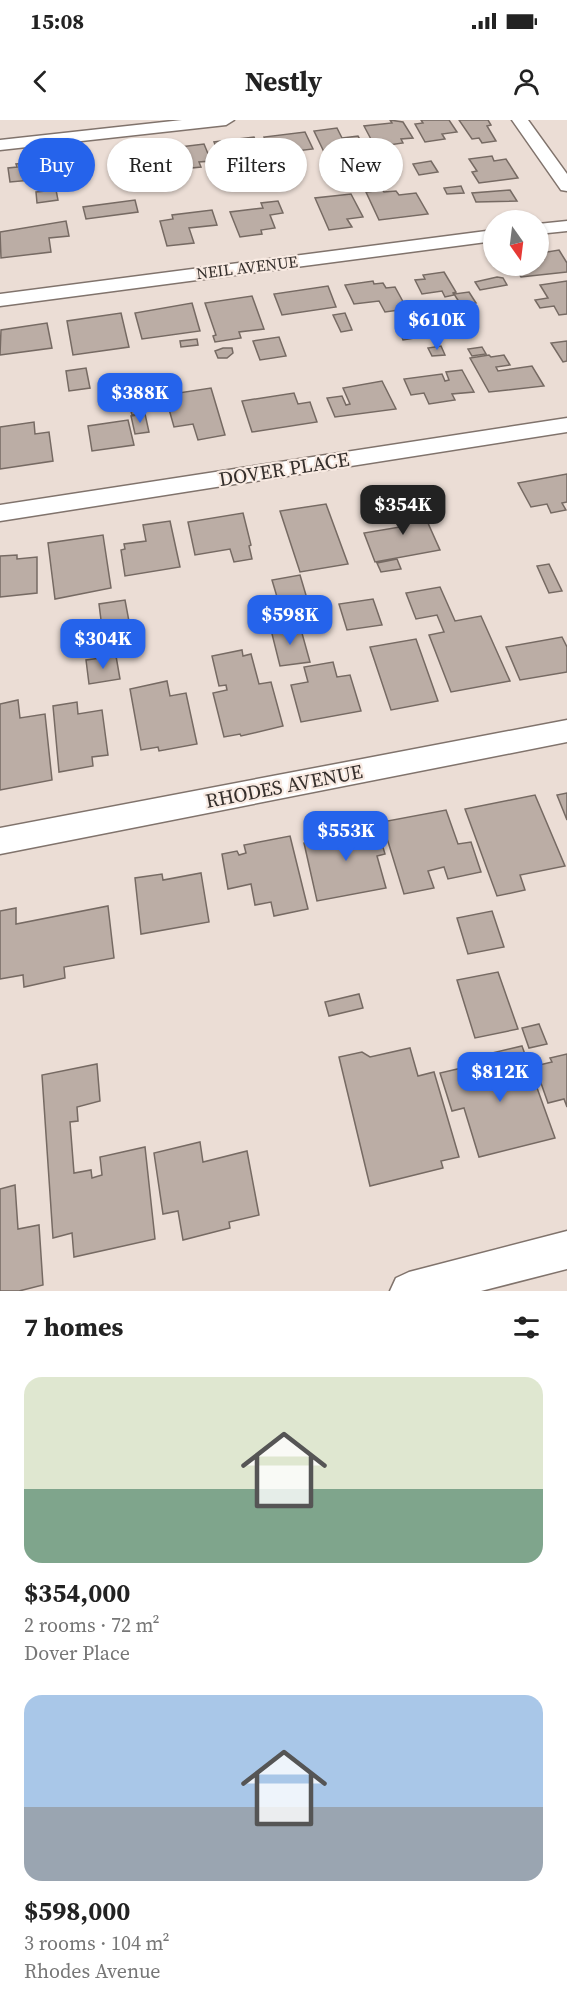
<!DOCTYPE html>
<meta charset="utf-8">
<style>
body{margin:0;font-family:"Source Serif 4",serif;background:#f6f6f6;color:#222;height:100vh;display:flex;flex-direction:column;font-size:22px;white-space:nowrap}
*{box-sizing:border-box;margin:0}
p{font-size:20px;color:#767676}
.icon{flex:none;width:33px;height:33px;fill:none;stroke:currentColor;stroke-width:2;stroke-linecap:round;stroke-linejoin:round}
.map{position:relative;height:1171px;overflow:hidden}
.panel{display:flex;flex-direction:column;background:#fff;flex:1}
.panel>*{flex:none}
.top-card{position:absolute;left:18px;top:18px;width:531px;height:54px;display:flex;gap:12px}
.needle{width:39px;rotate:166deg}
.fabs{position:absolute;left:483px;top:90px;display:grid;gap:12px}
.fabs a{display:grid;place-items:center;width:66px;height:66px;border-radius:50%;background:#fff;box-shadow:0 2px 4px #0004;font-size:30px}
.price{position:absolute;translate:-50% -51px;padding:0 14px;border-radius:12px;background:#2563eb;color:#fff;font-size:20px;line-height:39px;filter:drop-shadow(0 2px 3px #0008)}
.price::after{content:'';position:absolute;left:50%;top:36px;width:18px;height:14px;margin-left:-9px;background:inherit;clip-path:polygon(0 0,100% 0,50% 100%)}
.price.selected{background:#222;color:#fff}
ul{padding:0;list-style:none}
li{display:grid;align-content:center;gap:12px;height:318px;padding:0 24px}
li span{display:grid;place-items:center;height:186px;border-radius:18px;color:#555}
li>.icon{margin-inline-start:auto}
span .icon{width:108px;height:108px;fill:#fffc;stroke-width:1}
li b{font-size:26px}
h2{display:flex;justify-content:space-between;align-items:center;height:72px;padding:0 24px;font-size:26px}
.pill{padding:0 21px;border-radius:27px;background:#fff;box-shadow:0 2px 4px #0004;font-size:21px;line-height:54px}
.pill.selected{background:#2563eb;color:#fff}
.status{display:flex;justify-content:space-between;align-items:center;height:42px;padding:0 30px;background:#fff;direction:ltr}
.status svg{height:16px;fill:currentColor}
header{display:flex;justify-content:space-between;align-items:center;height:78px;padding:0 24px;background:#fff;font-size:27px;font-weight:700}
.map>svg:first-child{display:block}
.building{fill:#bbada5;stroke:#766a63;stroke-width:1.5}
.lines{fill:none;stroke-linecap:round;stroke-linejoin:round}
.street-casing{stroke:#80736c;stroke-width:3}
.street{fill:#fff;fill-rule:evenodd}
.labels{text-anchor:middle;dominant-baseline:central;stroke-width:4.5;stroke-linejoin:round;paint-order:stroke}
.far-street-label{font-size:16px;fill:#352f2c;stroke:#f8eae2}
.street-label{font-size:20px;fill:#352f2c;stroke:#f8eae2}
</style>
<div class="status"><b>15:08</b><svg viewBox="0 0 49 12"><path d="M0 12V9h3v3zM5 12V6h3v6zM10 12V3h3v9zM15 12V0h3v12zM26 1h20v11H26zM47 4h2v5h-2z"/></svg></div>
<header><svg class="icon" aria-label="back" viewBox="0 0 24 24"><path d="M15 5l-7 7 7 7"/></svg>Nestly<svg class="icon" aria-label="person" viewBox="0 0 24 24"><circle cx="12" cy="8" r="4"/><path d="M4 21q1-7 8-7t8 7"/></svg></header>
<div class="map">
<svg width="567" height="1171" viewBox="0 0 567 1171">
<rect width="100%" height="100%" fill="#ebddd5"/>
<!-- building -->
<path class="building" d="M390 0 403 2 413 18 401 19 403 23 389 25 386 21 373 23 364 6 392 3Z
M421 0H449L457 12 442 14 445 19 425 22 415 4 423 3Z
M459 0H488L491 5 487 6 496 21 482 23 479 18 472 19Z
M337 8 342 18 358 16 365 28 324 32 314 11Z
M305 12 313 29 272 34 264 17Z
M254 17 263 38 222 43 214 22Z
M204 24 211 41 199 42 201 47 182 49 181 44 170 46 164 29Z
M153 28 157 47 139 49 138 44 116 47 112 35Z
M492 36 494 41 506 39 518 58 479 63 472 52 477 51 469 39Z
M44 41 48 62 32 64V60L10 62 8 48 17 47 16 44Z
M431 41 438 52 419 55 413 44Z
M158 54 163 64 149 67 146 55Z
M461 66 464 73 447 74 444 68Z
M56 70 58 80 37 83 36 72Z
M383 70 384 72 396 71 399 75 416 73 428 94 379 100 366 72Z
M510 70 517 81 476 82 472 73Z
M351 74 363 97 347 99 352 107 329 110 315 78Z
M135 80 138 92 86 99 83 87Z
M278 81 283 93 270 95 275 108 261 110 262 114 240 117 230 92 263 88 261 83Z
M212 90 217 105 189 108 194 123 167 126 160 101 173 99 172 95Z
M66 101 69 116 49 118 51 132 1 138 0 112Z
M559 130 567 143V152L521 157 514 146H538V139H544L541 133Z
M444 152 456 172 453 173 454 175 445 177 442 171 422 174 415 160 425 159 423 155Z
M497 157 503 158 507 165 480 170 475 162Z
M373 161 374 164 383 163 386 168 395 167 407 189 385 192 379 181 354 184 345 165Z
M567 161V194L559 195 554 186 540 188 535 180 548 178 540 165Z
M328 166 336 187 282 195 274 174Z
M469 172 476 183 461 185 454 174Z
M252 176 264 209 239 212 241 218 215 222 213 216 216 215 205 183Z
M192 183 200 211 142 219 135 193Z
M121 193 129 227 73 235 67 201Z
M345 193 352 210 341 212 333 195Z
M47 203 52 228 0 235 1 210Z
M412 211 415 218 403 220 400 212Z
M279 217 286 236 260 240 253 221Z
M197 219 198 225 181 227 180 221Z
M567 221V241L563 242 551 223Z
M441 226 445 235 432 236 428 228Z
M482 227 486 234 472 236 468 229Z
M223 228H232L233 233 227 238H218L215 231Z
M489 235 491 237 504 235 510 245 496 247 498 251 532 246 544 266 489 272 470 238Z
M86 248 90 268 69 271 66 251Z
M462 250 474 272 452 274 455 280 429 284 424 273 411 275 404 259 442 254 445 261 449 260 446 252Z
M382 261 396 289 335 297 327 278 342 276 346 285 350 284 343 268Z
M211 268 225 315 198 320 193 304 174 307 165 275Z
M294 273 298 284 310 282 317 302 252 312 242 281Z
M140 275 145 293 132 295 127 277Z
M145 294 149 312 135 314 131 296Z
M128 300 134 325 92 331 88 306Z
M34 302 35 314 49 312 53 341 0 349V307Z
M567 354V382L562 383 566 390 551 393 547 384 531 387 518 363Z
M419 383 440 430 375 442 364 413 400 407 392 387Z
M326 384 348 444 300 452 280 391Z
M243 393 251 425 249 426 252 439 234 442 230 429 195 435 188 402Z
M170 401 180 447 125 456 121 430 125 429 124 424 146 421 143 405Z
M103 415 111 468 55 479 48 423Z
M17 435V439L37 437V473L0 477V436Z
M397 439 401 449 381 452 377 443Z
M549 444 562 471 549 473 537 446Z
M300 455 308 482 280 487 272 460Z
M440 467 455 501 481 496 510 561 451 572 429 515 444 512 437 495 416 499 406 473Z
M373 479 382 505 347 510 339 484Z
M125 480 131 512 103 516 99 484Z
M300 506 310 542 280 546 271 510Z
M562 517 567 527V552L520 560 506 527Z
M416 519 438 581 391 590 370 527Z
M242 530 243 536 251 534 259 564 271 562 283 606 241 616 240 614 224 617 213 573 227 570 226 565 219 566 212 536Z
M116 536 120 559 89 564 86 540Z
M333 542 337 557 350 555 361 591 301 602 291 565 308 562 304 547Z
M167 561 170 576 186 573 197 624 159 631 158 627 141 630 130 569Z
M18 580 20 598 45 594 52 660 0 670V584Z
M77 582 78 594 102 590 108 635 92 637 93 646 59 652 53 586Z
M567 673V700L557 675Z
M535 675 565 746 520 755 525 770 497 776 465 689Z
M446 690 458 724 471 722 481 752 448 759 444 747 428 751 434 768 404 774 382 702Z
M376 704 385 734 377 736 386 768 317 781 304 723 322 720 320 714Z
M290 716 308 789 274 796 271 782 255 785 251 764 228 769 222 734 237 731 239 735 246 733 244 725Z
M201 753 209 802 141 814 135 758 162 754 163 760Z
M108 786 114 838 64 847 65 858 24 867 23 855 0 859V791L16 788V804Z
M492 791 504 827 468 834 457 798Z
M498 852 518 909 475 918 457 860Z
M359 874 363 888 329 896 325 882Z
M539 904 547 924 529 928 522 908Z
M522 926 555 1018 479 1037 464 988 452 991 440 953 479 944 484 958 499 954 492 933Z
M410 928 418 956 434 952 459 1037 441 1041 443 1048 370 1066 339 937 362 932 370 937Z
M567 934V987L564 979 548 983 535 946 552 942 550 938Z
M97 944 100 981 77 987 78 1001 70 1002 74 1053 91 1050 92 1058 102 1055 100 1037 145 1027 155 1119 74 1137 72 1113 53 1118 42 955Z
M200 1022 203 1042 247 1031 259 1095 229 1102 230 1108 183 1120 178 1091 163 1094 154 1033Z
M15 1065 18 1109 39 1105 43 1165 19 1171H0V1069Z"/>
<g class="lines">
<defs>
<path id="street" d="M182 0H234L226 5 0 30V20Z
M512 0H528L567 54V71L561 70Z
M567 101V111L538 114V104Z
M494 110V121L0 186V174Z
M567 298V312L0 401V385Z
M567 600V622L0 734V708Z
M567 1111V1149L481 1171H390L396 1158 409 1152Z"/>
</defs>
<!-- street casing -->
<use href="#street" class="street-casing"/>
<!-- street -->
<use href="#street" class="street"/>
</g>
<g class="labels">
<!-- far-street labels -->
<g class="far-street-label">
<text transform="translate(247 147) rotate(-7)">NEIL AVENUE</text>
</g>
<!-- street labels -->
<g class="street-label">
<text transform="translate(284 349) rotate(-9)">DOVER PLACE</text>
<text transform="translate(284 666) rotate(-11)">RHODES AVENUE</text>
</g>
</g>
</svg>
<div class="fabs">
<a><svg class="needle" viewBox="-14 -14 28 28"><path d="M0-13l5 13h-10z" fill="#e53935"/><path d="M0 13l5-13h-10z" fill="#767676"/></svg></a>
</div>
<b class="price" style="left:437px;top:231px">$610K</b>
<b class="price" style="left:140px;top:304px">$388K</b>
<b class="price selected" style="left:403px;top:416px">$354K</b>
<b class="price" style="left:290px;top:526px">$598K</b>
<b class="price" style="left:103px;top:550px">$304K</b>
<b class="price" style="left:346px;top:742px">$553K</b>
<b class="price" style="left:500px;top:983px">$812K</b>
<div class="top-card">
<a class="pill selected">Buy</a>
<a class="pill">Rent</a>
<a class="pill">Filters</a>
<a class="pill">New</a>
</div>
</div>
<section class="panel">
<h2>7 homes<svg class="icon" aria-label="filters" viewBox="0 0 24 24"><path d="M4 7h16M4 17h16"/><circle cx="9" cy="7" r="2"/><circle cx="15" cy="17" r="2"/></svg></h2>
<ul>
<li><span style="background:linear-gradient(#dfe7d0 60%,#7fa58c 0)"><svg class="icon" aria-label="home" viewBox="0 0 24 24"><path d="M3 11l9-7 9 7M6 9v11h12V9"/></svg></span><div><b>$354,000</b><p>2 rooms · 72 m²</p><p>Dover Place</p></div></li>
<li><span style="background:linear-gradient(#a9c7e8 60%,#9aa5b1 0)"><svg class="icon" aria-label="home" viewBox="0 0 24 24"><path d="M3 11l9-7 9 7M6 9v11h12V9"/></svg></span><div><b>$598,000</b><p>3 rooms · 104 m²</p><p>Rhodes Avenue</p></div></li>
</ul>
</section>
